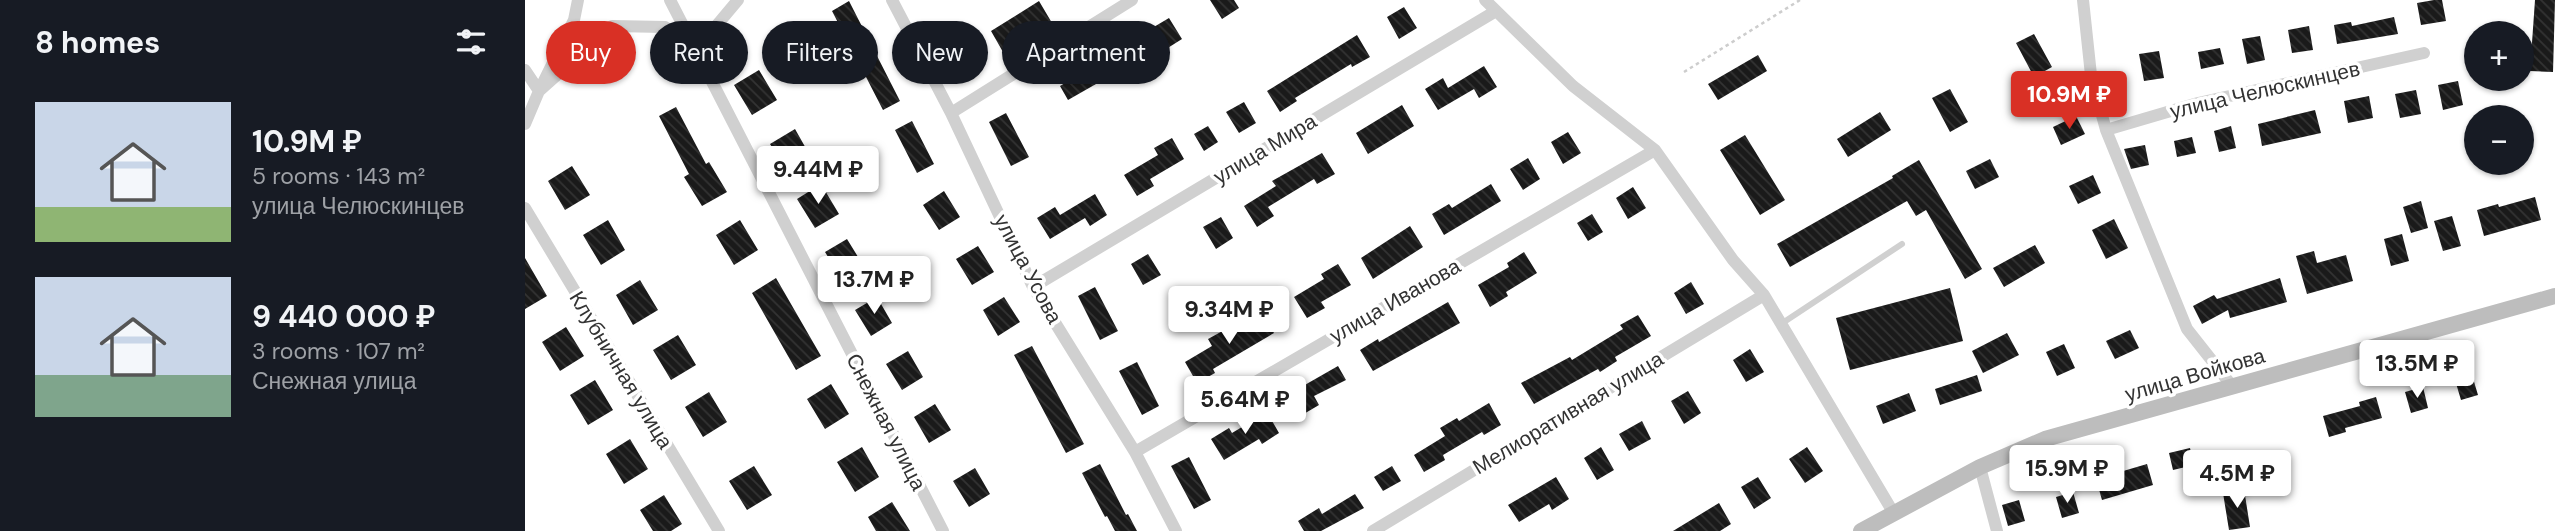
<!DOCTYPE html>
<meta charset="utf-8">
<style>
body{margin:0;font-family:"DM Sans",sans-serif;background:#20242c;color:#f1f3f6;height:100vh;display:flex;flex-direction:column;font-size:26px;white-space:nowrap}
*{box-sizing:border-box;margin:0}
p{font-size:23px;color:#9ea1a6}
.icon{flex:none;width:38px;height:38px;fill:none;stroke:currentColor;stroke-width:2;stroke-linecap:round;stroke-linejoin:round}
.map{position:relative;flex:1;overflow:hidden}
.side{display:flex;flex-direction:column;background:#171b24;width:525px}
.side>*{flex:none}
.hud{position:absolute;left:21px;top:21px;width:665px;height:63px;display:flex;gap:14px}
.tools{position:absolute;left:1939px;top:21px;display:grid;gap:14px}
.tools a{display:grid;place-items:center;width:70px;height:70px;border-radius:50%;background:#171b24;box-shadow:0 2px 5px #0004;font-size:35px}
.price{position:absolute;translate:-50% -60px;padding:0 16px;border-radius:7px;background:#fff;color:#222;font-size:23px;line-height:46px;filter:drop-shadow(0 2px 4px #0008)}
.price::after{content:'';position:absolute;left:50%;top:42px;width:21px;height:16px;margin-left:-10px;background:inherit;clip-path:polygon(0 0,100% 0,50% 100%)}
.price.current{background:#d93025;color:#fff}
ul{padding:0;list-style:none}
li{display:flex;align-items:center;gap:21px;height:175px;padding:0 35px}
li span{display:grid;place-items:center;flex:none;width:196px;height:140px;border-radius:0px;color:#555}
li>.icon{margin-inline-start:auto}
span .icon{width:84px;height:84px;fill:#fffc;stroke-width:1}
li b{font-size:30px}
h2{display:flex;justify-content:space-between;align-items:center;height:84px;padding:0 35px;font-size:30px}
.chip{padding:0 24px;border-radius:32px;background:#171b24;box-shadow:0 2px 5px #0004;font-size:24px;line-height:63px}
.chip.current{background:#d93025;color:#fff}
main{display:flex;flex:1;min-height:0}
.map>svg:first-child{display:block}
.building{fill:url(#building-back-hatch)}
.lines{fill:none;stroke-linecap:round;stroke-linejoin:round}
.path{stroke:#cdcdcd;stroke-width:2.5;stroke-dasharray:3.5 3.5;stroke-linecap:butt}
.lane{stroke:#d0d0d0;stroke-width:6}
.street{stroke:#d0d0d0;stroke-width:12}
.secondary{stroke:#bdbdbd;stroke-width:16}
.labels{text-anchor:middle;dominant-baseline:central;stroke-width:7;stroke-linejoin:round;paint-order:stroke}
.street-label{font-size:21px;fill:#333;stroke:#fff}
</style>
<main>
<section class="side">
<h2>8 homes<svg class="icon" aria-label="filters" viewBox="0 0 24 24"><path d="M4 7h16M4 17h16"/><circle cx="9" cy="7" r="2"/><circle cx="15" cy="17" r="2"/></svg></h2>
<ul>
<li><span style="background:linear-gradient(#c9d6e8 75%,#8fb573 0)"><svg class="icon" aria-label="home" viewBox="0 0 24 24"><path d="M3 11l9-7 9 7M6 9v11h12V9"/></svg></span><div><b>10.9M ₽</b><p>5 rooms · 143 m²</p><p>улица Челюскинцев</p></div></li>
<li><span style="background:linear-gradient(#c9d6e8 70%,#7fa58c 0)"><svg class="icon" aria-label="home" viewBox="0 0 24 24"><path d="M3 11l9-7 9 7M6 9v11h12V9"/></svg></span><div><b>9 440 000 ₽</b><p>3 rooms · 107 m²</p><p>Снежная улица</p></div></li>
</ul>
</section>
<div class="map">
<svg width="2030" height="531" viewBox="0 0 2030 531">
<defs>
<pattern id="building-back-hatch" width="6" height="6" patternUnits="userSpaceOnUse" patternTransform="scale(1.75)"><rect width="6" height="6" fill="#1a1a1a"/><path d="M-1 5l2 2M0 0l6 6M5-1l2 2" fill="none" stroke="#333"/></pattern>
</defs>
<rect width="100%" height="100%" fill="#fff"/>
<!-- building -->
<path class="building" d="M685 0H709L714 8 697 19Z
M1909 0H1917L1921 21 1896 25 1892 3Z
M2010 0H2030L2028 72 2005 71Z
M324 1 375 101 358 110 307 11Z
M514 1 527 23 478 52 466 31Z
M879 7 892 28 874 39 862 17Z
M1869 17 1873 34 1812 44 1809 25 1826 22 1827 26Z
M644 18 657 39 630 56 617 34Z
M1784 26 1788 50 1767 53 1763 30Z
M1509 34 1527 67 1509 77 1491 43Z
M832 35 845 57 827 67 826 64 770 98 772 101 755 112 742 91Z
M1735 36 1740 60 1722 64 1717 39Z
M440 44 453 65 435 75 423 54Z
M1695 48 1699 64 1676 69 1673 52Z
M1634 51 1639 78 1619 81 1614 54Z
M1233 55 1242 71 1193 100 1183 84Z
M570 65 578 80 543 100 535 86Z
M959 66 972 87 954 98 949 89 913 110 900 89 918 78 923 88Z
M234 70 252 100 227 115 209 85Z
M1933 81 1938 105 1918 110 1913 85Z
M1425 89 1443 122 1425 132 1407 98Z
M1891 90 1896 114 1875 118 1870 94Z
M1844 96 1848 118 1823 123 1819 101Z
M719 102 731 123 714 133 701 112Z
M877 105 889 126 843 154 831 133Z
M151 107 181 164 184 162 202 192 177 206 159 177 164 174 134 116Z
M1790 110 1796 133 1737 146 1733 124Z
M1355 112 1366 130 1323 157 1312 139Z
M481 113 504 157 486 166 464 122Z
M1551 116 1560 134 1536 145 1528 127Z
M387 121 409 164 392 173 370 130Z
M683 126 693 142 679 151 669 134Z
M1706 126 1711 148 1694 152 1689 131Z
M270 129 287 159 263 174 245 144Z
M1043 132 1056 153 1038 164 1026 142Z
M1220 135 1260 200 1235 215 1195 150Z
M1667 137 1671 153 1652 157 1649 141Z
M647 138 659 159 625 179 629 186 612 196 599 175 633 155 629 148Z
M1620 145 1624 165 1606 169 1599 149Z
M797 153 810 174 792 184 789 179 743 207 749 216 732 227 719 206 751 186 747 181Z
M1003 158 1015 179 998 190 985 169Z
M1465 159 1474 177 1450 189 1441 171Z
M1394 160 1457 269 1440 279 1401 210 1391 216 1382 201 1265 267 1252 244 1368 178 1367 176Z
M47 166 65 195 40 210 23 181Z
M1568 175 1576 193 1553 204 1544 186Z
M296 184 314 214 290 228 272 199Z
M966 184 976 201 919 235 907 214 924 204 927 208Z
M1108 187 1121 208 1103 219 1091 198Z
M419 191 435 217 414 230 398 205Z
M570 194 582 215 565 226 560 218 525 239 512 218 530 207 535 215Z
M2010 197 2016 220 1959 236 1952 210 1973 204 1974 207Z
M1896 201 1903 228 1886 233 1878 207Z
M1067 214 1078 232 1063 241 1052 223Z
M1927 216 1936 246 1918 251 1909 221Z
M696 217 708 238 691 249 678 227Z
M1589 219 1603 248 1581 259 1567 230Z
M83 220 100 250 76 265 58 235Z
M215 220 233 250 209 265 191 235Z
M885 226 898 247 848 279 836 258Z
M1877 234 1884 261 1866 266 1859 239Z
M322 239 338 265 316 278 300 252Z
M1510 245 1520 263 1479 287 1468 268Z
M453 246 469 272 447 285 431 259Z
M1789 251 1792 263 1821 255 1828 281 1782 294 1771 256Z
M999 252 1012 273 981 292 983 296 965 307 953 285 984 267 982 263Z
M623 254 636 275 618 285 606 264Z
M0 258 22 296 0 309Z
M813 264 826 285 796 302 800 308 782 318 769 297 799 279 796 274Z
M251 278 296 356 271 370 227 293Z
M1755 278 1762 302 1705 318 1703 310 1677 324 1668 306 1689 295 1692 299Z
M115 280 133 310 108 325 91 295Z
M1166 282 1179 304 1161 314 1149 293Z
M570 287 593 331 575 340 553 296Z
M1425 288 1438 341 1325 370 1311 318Z
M352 297 367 323 346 336 330 310Z
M479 297 495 322 473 336 458 310Z
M923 302 935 323 848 371 835 350 853 339 854 342Z
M736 312 749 333 688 369 690 373 672 383 660 362 687 346 683 339 703 328 705 331Z
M1113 315 1126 336 1090 357 1092 361 1075 372 1073 369 1009 404 996 383 1045 357 1047 360 1098 329 1095 325Z
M41 327 59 356 35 371 17 342Z
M1605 330 1614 348 1590 359 1581 341Z
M1482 333 1494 355 1458 373 1447 351Z
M153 335 171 365 146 380 128 350Z
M1539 344 1550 368 1532 376 1521 352Z
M507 346 559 444 541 453 489 355Z
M1225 349 1239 372 1221 382 1208 360Z
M383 351 398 377 377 390 361 364Z
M612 362 634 406 617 415 594 371Z
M813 366 821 380 789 396 794 405 777 415 764 394Z
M1452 375 1457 391 1415 405 1410 389Z
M1947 375 1953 395 1936 400 1930 380Z
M70 380 88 410 63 425 45 395Z
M306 384 324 414 300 429 282 399Z
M1898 387 1903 408 1886 413 1880 392Z
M1163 391 1176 413 1159 424 1146 401Z
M184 392 202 422 178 437 160 407Z
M1384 393 1391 411 1358 424 1351 406Z
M1851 397 1857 418 1820 428 1821 432 1804 437 1798 416 1835 406 1834 402Z
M964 403 976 425 959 435 957 432 918 455 920 460 899 472 889 455 920 436 915 428 932 418 934 421Z
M410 404 426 430 404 443 389 417Z
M742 412 754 433 737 444 734 439 699 460 686 439 704 428 707 433Z
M1117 421 1126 439 1104 451 1094 434Z
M105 439 123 469 99 484 81 454Z
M337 447 354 477 330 492 312 462Z
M1076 447 1089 470 1072 480 1059 458Z
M1282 447 1298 471 1280 483 1264 459Z
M1665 448 1669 465 1648 470 1644 453Z
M664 457 686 500 669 509 646 466Z
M575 464 601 515 603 514 612 531H590L582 516 580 517 557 473Z
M1622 464 1628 485 1577 500 1571 479Z
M229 466 247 495 222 510 204 481Z
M867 466 876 481 858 491 849 477Z
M450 468 465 494 444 507 428 481Z
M1031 477 1044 499 1027 510 1024 504 994 522 983 505Z
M1233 477 1246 498 1229 509 1216 487Z
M1719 489 1725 527 1704 530 1698 493Z
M1548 492 1554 513 1537 518 1531 497Z
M830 494 839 508 796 531H779L773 521 794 508 797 514Z
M139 495 157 524 146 531H128L115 510Z
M1494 500 1500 521 1483 526 1477 505Z
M367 502 385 531H351L343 517Z
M1194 503 1206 524 1195 531H1148Z"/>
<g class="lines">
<!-- path -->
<path class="path" d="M1159 72 1275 0"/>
<!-- lane -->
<path class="lane" d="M1256 324 1377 244"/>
<!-- street -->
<path class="street" d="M145 0 418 531
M367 0 426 113 508 287 610 452 651 531
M960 0 1048 86 1130 150 1208 260 1239 295 1368 512
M1558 0 1566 75 1581 130 1662 329 1707 386
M0 70 14 91
M17 85 49 20 53 0
M426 113 607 0
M0 124 14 91 87 26 140 27 171 50 213 0
M1581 130 1673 103 1899 53
M0 208 194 531
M508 287 971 11
M610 452 1130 150
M1455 467 1472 531
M848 531 1239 295"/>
<!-- secondary -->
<path class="secondary" d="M1336 531 1455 467 1520 439 2030 296"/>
</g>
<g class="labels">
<!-- street labels -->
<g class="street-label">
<text transform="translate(1740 90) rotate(-13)">улица Челюскинцев</text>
<text transform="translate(740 149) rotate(-31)">улица Мира</text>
<text transform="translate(503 269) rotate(62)">улица Усова</text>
<text transform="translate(870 301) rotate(-30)">улица Иванова</text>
<text transform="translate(96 370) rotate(59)">Клубничная улица</text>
<text transform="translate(1670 375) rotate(-16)">улица Войкова</text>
<text transform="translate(1043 413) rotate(-31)">Мелиоративная улица</text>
<text transform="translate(361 422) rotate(63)">Снежная улица</text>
</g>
</g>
</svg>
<div class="tools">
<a>+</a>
<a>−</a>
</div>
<b class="price current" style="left:1544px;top:131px">10.9M ₽</b>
<b class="price" style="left:293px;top:206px">9.44M ₽</b>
<b class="price" style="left:349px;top:316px">13.7M ₽</b>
<b class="price" style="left:704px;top:346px">9.34M ₽</b>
<b class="price" style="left:1892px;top:400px">13.5M ₽</b>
<b class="price" style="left:720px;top:436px">5.64M ₽</b>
<b class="price" style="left:1542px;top:505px">15.9M ₽</b>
<b class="price" style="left:1712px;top:510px">4.5M ₽</b>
<div class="hud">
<a class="chip current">Buy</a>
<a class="chip">Rent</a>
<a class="chip">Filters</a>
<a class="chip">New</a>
<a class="chip">Apartment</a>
</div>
</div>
</main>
